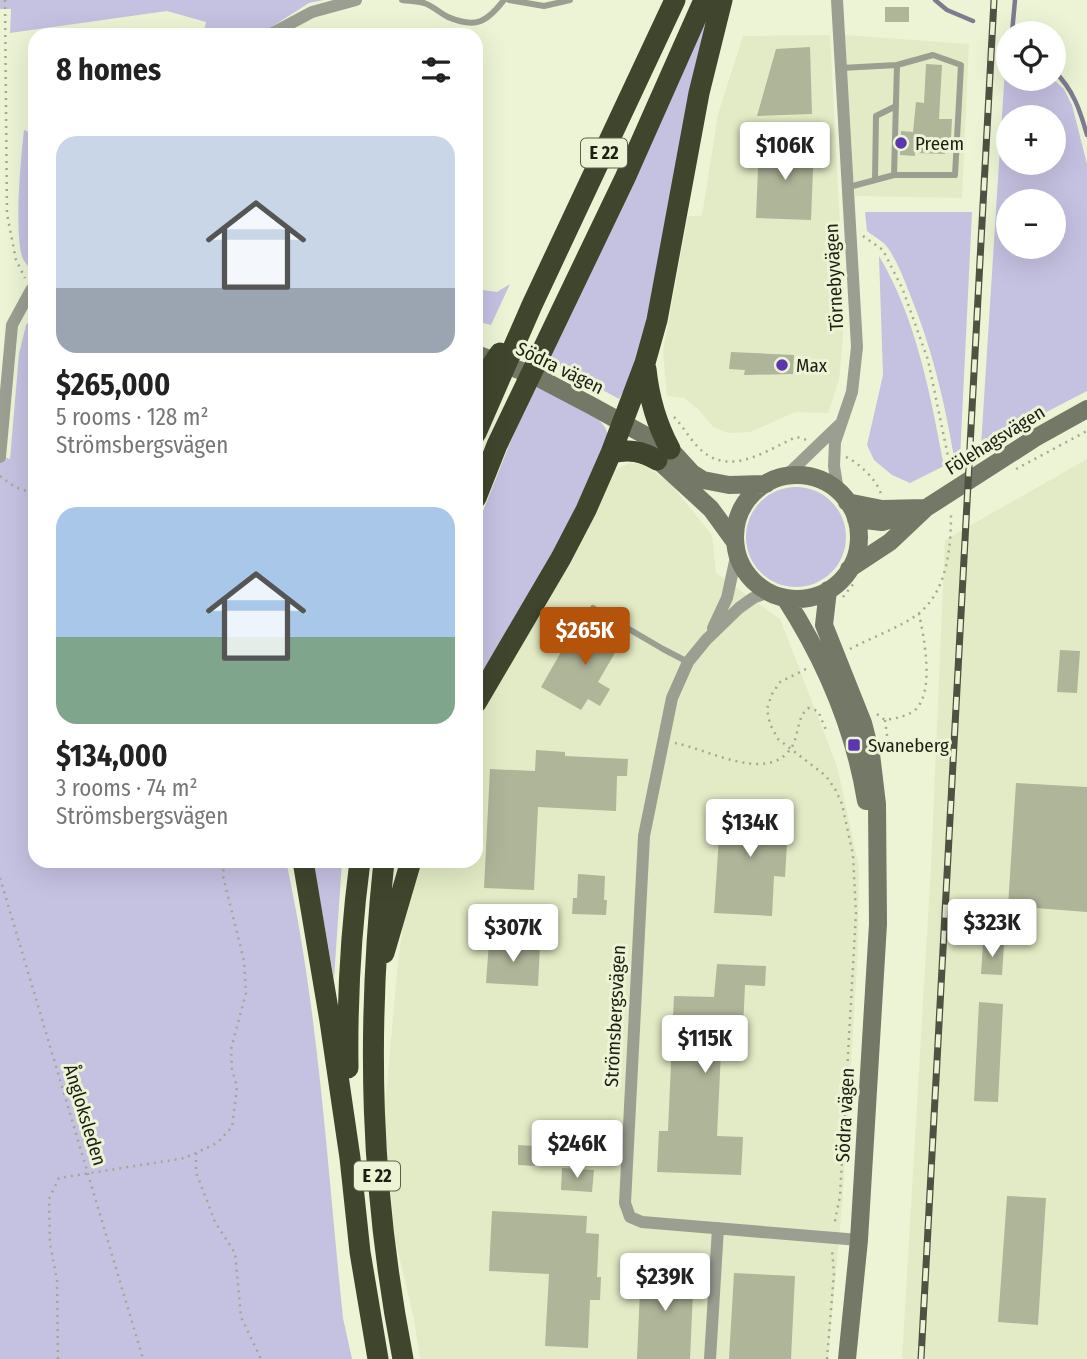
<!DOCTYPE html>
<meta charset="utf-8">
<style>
body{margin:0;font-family:"Fira Sans Condensed",sans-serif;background:#f6f6f6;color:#222;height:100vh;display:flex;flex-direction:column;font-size:26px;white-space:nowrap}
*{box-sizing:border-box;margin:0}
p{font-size:23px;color:#767676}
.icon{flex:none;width:38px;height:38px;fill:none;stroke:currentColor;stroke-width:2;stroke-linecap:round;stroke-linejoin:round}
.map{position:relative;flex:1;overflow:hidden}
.details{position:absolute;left:28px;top:28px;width:455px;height:840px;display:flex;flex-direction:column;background:#fff;border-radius:21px;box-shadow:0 7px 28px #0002}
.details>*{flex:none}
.fabs{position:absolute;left:996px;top:21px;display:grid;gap:14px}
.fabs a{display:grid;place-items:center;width:70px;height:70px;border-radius:50%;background:#fff;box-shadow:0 7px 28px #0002;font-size:35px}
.price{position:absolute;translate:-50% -60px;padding:0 16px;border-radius:7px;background:#fff;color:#222;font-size:23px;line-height:46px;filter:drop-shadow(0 2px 4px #0008)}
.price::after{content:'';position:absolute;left:50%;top:42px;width:21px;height:16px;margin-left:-10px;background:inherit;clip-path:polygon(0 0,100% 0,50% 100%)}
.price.active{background:#b45309;color:#fff}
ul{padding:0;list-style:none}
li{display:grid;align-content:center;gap:14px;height:371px;padding:0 28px}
li span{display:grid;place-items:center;height:217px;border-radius:21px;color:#555}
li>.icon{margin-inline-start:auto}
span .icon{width:126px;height:126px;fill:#fffc;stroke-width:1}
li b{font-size:30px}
h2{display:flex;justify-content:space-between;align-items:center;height:84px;padding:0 28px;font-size:30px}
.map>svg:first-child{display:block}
.built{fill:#e2ebc5}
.green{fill:#c5c1e1;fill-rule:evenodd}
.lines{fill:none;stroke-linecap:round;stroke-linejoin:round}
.stream{stroke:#7e7b91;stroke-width:4.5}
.building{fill:#aeb598}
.path{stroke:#a3a991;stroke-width:2.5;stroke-dasharray:2 5;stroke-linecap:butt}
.lane{stroke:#9b9f92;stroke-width:6}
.street{stroke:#9b9f92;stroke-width:12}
.secondary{stroke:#747866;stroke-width:18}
.highway{stroke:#40462d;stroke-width:21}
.rail-casing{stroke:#4e5242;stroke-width:7}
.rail{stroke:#ecf4d5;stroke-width:4.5;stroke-dasharray:13;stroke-linecap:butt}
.poi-dot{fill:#5c36ae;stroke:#ecf4d5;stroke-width:2.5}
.labels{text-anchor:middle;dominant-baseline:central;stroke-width:6;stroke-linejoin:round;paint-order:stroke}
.shield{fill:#ecf4d5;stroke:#5b5f4e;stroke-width:2}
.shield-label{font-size:18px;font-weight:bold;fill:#1d1f14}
.poi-label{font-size:19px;fill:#1d1f14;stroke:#ecf4d5;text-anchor:start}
.street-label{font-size:19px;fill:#1d1f14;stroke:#ecf4d5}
</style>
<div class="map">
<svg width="1087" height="1359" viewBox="0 0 1087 1359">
<rect width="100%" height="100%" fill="#ecf4d5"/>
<!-- built -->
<path class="built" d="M830 35 840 227 837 228 843 337 839 380 828 413 795 412 750 432 728 433 713 427 699 410 684 398 667 396 663 351 688 216H702L718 114 743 36Z
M844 35 969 44 962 198 855 196Z
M1087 459V1359H902L931 866 945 540Z
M630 463 644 465 670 483 712 535 716 573 780 619 837 766 859 867 858 949 843 1193 828 1359H420L414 1319 395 1239 384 1117 398 962 406 905 421 861H476V724L507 660 612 471Z"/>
<!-- green -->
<path class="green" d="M0 0H324L309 3 259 35H203L206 22 167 11 10 33 11 9H0Z
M713 2 654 298 631 377 619 399 549 360Z
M1007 37 1008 79H1053L1064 89 1072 105 1087 164V391L981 446ZM1008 117H1054V163H1008ZM1008 201H1054V247H1008Z
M24 130 35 134V274C32 270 27 265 24 261 13 241 21 156 24 130Z
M865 212H972L960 459 955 463C945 403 932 347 909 292 903 277 897 261 888 248 883 241 873 236 867 231Z
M879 256C917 320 930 394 944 466L910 483 892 475 874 460 867 445 883 375Z
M510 284 491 325 476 321V289L497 292Z
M35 315V861H286C319 1011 327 1166 343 1318L352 1359H0V455L10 459 19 354 26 325Z
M536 385 599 420C609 430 609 437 607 451L530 594 476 681V529L510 443Z
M746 537a50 50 0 1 1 100 0a50 50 0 1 1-100 0Z
M313 861H342L334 979Z"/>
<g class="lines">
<!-- stream -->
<path class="stream" d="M935 0 947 10 973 21
M1012 33 1015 0
M1054 71C1073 89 1080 110 1087 135"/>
</g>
<!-- building -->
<path class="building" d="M885 7H909V22H885Z
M810 47 812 114 757 116 776 49Z
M926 64 942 65 939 119H952L951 138H945V154L915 153V156L900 155 901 131 913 132 916 102 924 103Z
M759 143 814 145 811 220 756 218Z
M731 352 794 355 793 374 744 375 745 370 729 369Z
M599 618 626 634 598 682 610 689 600 706 588 699 581 710 541 687 565 645 579 653Z
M1060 650 1080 651 1077 693 1057 692Z
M536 750 565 752V756L628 759 627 776H617L616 811 538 807 534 890 484 888 490 769 535 771Z
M1016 783 1087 787V912L1008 906Z
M721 806 789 809 785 877 774 876 772 916 714 913Z
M578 874 605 876 604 900H607L606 915 572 914 573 898H577Z
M489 942 540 945 538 986 486 983Z
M983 944 1004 945 1002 975 981 974Z
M717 964 766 966 765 986 745 985 742 1052 721 1051 717 1136 743 1137 741 1175 657 1172 659 1131H668L674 996 714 997Z
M979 1002 1003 1004 998 1102 974 1101Z
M518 1145 536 1146 535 1166 518 1165Z
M562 1168 594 1170 592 1192 561 1190Z
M1007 1196 1046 1198 1038 1325 998 1322Z
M492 1211 587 1216 586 1233 599 1234 597 1277H601L600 1300H590L588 1348 545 1346 549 1274 489 1271Z
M641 1267 694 1269 690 1359H637Z
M734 1273 795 1276 791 1359H729Z"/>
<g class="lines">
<!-- path -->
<path class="path" d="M5 0 7 214 16 260 25 278
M863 236 883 250 903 290 928 360 949 461 950 474
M674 417C683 426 689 438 698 447 727 477 760 454 792 439L797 437 807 440
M846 457C859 463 877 480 881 494
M1016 469 1087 431
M0 476 15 487 35 494
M843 597 854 583
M850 649C868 639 903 626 918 614 948 591 951 546 951 512
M806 669 780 682 772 694 767 709 770 724 778 739 826 776 835 789 842 804 853 855 856 913 840 1196 834 1226
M877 714 885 720C896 718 906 717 915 710 935 692 924 637 919 614
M885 720 888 743
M675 743C707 749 763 781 788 752 800 740 795 719 808 708L818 711 826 730
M0 878 143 1359
M196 1153V1172L215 1222 235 1253 241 1317 261 1359
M58 1359 57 1280 50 1244 49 1199 59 1178 185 1158 217 1143 232 1127 237 1087 232 1069 231 1049 246 993 244 961 223 876 224 861
M827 1359 834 1273 832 1250"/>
<!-- lane -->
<path class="lane" d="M402 0C409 1 417 1 424 3 433 6 440 13 448 17 476 29 487 22 504 0
M509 0 544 6 570 0
M841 68 897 65 894 175 849 187
M894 175H955L961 65 933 55 897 65
M875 180 876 116 896 106
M593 608 663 649 688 662"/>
<!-- street -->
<path class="street" d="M837 0 857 347 852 392 835 442 834 466 838 491
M269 35 312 12 356 0
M0 457 12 325 31 290 35 292
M786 476 839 425
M769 592 753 598 739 608 706 640 688 662 672 698 644 836 625 1203 630 1217 642 1222 859 1240
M713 628 727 598 737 552
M710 1359 718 1228"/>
<!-- secondary -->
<path class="secondary" d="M476 354 535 376 592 406 670 449 692 473 703 480 729 485 766 484
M649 452 711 509 735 542
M735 537a62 62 0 1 1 124 0a62 62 0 1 1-124 0Z
M847 502 882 509 926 508
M856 519 882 522 906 515
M849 569 890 542 926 508 1035 438 1087 409
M828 590 824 625 863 723 871 754 877 804 878 924 859 1240 847 1359
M785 598C825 660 854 727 866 801"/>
<!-- highway -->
<path class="highway" d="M646 369C649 398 656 423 670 449
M476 389 500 353
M476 433 532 305 675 0
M611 453C629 449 642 451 657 460
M476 498 497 445 625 178 704 0
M476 703 561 558 586 510 611 453 645 363 657 320 699 93 722 0
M303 861 330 1021 350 1158 360 1252 378 1359
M384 861C366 1032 370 1190 403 1359
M384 953 411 861
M348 1068C347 999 351 930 360 861"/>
<defs>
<path id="rail" d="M921 1359 994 0"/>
</defs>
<!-- rail casing -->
<use href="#rail" class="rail-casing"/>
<!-- rail -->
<use href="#rail" class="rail"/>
</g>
<!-- markers -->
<g class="poi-dot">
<circle cx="901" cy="143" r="7"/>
<circle cx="782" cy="365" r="7"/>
<rect x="847" y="738" width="14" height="14" rx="3.5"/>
</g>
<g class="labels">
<!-- shield labels -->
<g class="shield">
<rect x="581" y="138.5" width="46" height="29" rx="5"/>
<rect x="354" y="1161.5" width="46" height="29" rx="5"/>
</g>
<g class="shield-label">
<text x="604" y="153">E 22</text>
<text x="377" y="1176">E 22</text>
</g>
<!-- poi labels -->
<g class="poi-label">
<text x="915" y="143">Preem</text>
<text x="796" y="365">Max</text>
<text x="868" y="745">Svaneberg</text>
</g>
<!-- street labels -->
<g class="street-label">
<text transform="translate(834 277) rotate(-93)">Törnebyvägen</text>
<text transform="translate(560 368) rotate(26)">Södra vägen</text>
<text transform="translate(995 440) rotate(-32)">Fölehagsvägen</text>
<text transform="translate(615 1016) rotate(-87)">Strömsbergsvägen</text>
<text transform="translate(85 1115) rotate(73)">Ångloksleden</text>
<text transform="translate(845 1115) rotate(-87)">Södra vägen</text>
</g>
</g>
</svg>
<div class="fabs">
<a><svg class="icon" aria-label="locate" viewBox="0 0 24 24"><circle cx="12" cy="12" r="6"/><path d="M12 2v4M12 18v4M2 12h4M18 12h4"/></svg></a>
<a>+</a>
<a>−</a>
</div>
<b class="price" style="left:785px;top:182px">$106K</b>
<b class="price active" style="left:585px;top:667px">$265K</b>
<b class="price" style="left:750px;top:859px">$134K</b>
<b class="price" style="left:992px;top:959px">$323K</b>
<b class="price" style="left:513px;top:964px">$307K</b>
<b class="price" style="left:705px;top:1075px">$115K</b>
<b class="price" style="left:577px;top:1180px">$246K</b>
<b class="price" style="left:665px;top:1313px">$239K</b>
<section class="details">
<h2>8 homes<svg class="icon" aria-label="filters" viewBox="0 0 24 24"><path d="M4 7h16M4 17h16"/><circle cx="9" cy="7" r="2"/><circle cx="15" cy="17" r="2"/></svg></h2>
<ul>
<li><span style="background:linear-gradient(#c9d6e8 70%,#9aa5b1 0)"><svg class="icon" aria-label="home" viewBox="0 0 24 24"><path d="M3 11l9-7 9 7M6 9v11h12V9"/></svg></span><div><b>$265,000</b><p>5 rooms · 128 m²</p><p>Strömsbergsvägen</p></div></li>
<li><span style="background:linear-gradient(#a9c7e8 60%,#7fa58c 0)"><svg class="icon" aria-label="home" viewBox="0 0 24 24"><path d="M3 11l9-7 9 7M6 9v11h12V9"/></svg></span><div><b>$134,000</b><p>3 rooms · 74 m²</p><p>Strömsbergsvägen</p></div></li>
</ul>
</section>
</div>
